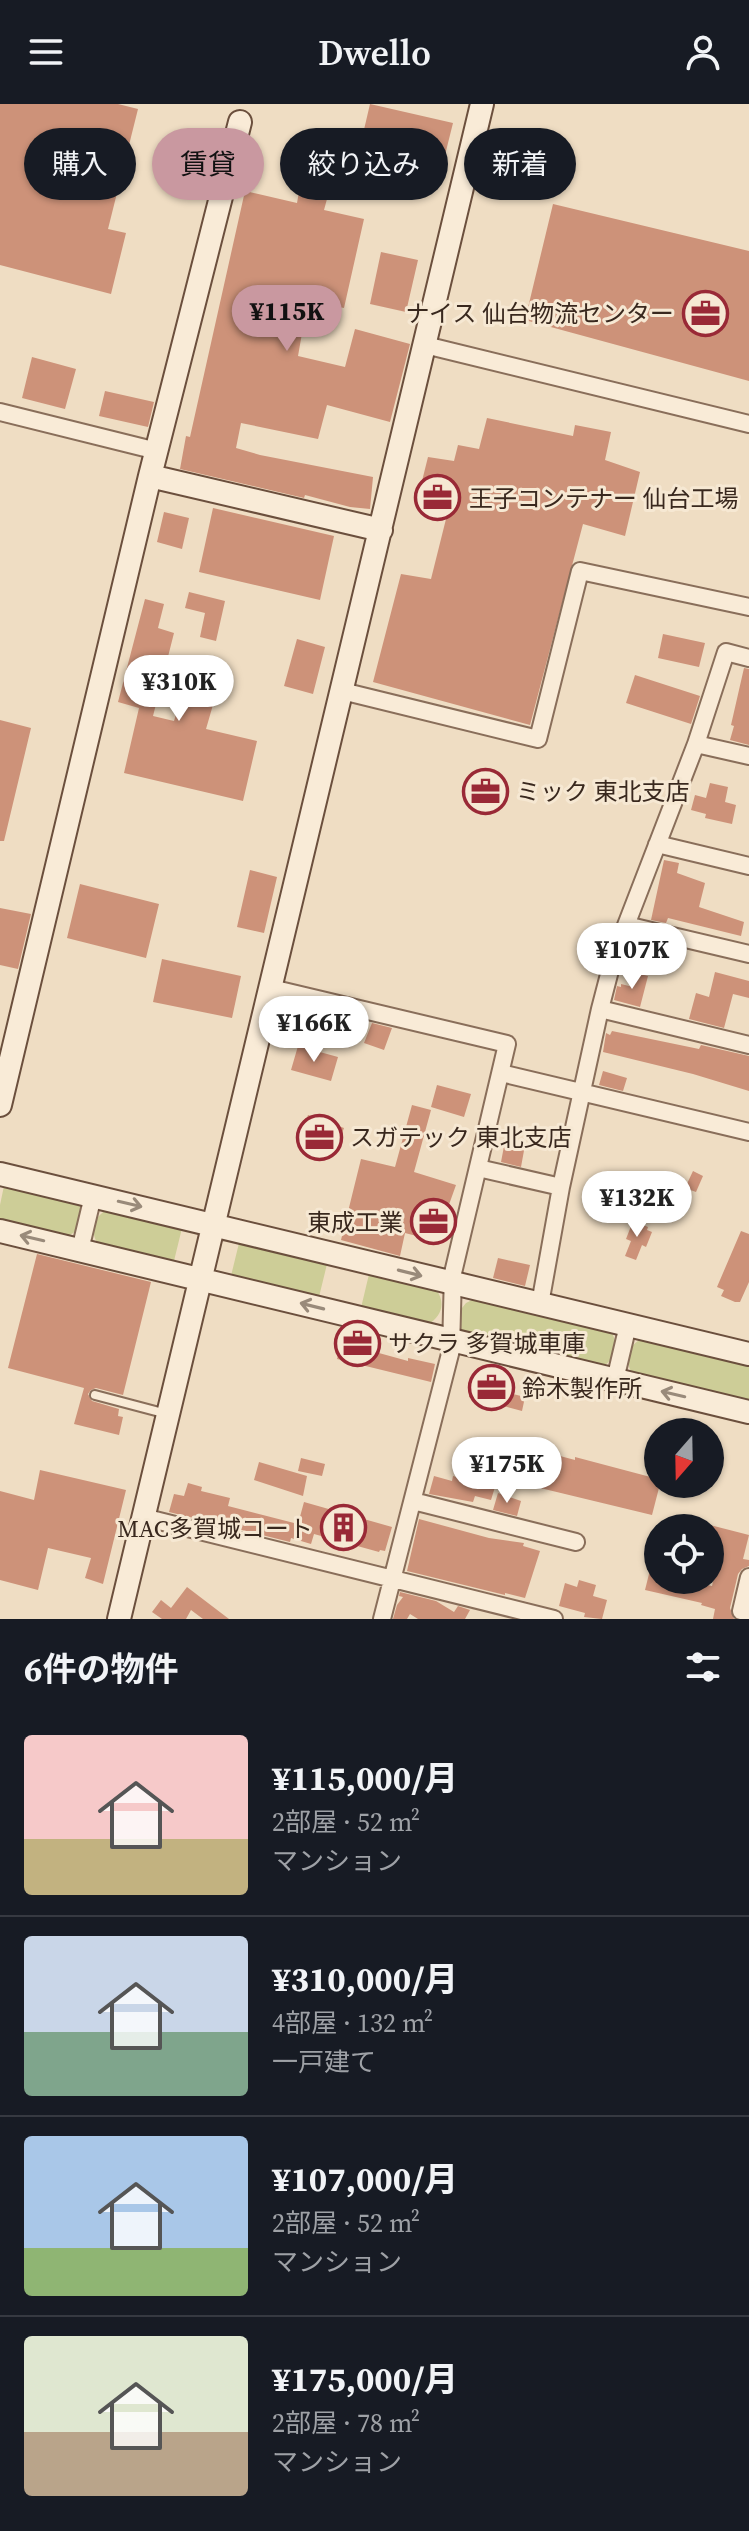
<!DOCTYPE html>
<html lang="ja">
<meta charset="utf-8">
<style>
body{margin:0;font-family:"Source Serif 4","Noto Sans JP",serif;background:#242831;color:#f1f3f6;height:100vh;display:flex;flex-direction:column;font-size:30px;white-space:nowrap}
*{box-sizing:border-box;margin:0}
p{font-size:26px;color:#9ea1a6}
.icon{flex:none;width:44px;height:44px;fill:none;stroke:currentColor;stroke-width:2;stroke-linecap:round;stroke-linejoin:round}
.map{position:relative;height:1515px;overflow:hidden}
.drawer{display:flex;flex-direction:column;background:#171b24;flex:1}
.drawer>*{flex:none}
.guide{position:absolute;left:24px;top:24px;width:702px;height:72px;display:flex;gap:16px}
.needle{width:52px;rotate:200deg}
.fabs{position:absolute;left:644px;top:1314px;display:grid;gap:16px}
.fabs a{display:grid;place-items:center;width:80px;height:80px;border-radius:50%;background:#171b24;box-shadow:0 2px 6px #0004;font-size:40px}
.price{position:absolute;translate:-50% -68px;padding:0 18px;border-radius:28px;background:#fff;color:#222;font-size:26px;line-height:52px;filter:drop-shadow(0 2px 4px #0008)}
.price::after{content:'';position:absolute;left:50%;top:48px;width:24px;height:18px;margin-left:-12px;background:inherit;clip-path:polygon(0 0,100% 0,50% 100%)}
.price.active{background:#c998a0;color:#111}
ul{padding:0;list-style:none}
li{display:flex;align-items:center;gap:24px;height:200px;padding:0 24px}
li+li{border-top:2px solid #363941}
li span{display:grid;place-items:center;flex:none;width:224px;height:160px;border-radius:8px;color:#555}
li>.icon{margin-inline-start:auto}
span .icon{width:96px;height:96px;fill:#fffc;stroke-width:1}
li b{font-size:34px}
h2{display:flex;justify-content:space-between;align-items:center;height:96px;padding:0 24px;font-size:34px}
.tag{padding:0 28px;border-radius:36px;background:#171b24;box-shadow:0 2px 6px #0004;font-size:28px;line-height:72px}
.tag.active{background:#c998a0;color:#111}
header{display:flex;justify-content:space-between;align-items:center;height:104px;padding:0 24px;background:#171b24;font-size:36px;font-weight:600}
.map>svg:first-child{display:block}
.green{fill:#cdcd97}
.building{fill:#cd9279}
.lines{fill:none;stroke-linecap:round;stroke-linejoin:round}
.lane-casing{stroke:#896e5a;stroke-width:12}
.street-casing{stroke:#896e5a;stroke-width:20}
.secondary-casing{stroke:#6b4f3d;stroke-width:26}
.lane{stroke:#f9ebd7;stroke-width:8}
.street{stroke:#f9ebd7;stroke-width:16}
.secondary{stroke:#f9ebd7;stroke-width:22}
.oneway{stroke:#998a7a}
.labels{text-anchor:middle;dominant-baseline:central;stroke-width:6;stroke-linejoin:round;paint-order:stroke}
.poi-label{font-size:24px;fill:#39281e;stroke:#f6e8d3;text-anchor:start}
</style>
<header><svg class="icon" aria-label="menu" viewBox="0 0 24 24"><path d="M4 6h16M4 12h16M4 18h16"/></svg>Dwello<svg class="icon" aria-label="person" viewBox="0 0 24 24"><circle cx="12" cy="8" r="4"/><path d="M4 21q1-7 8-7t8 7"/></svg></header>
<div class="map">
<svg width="749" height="1515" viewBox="0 0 749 1515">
<rect width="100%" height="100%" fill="#efddc3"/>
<!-- green -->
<path class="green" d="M5 1077 77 1097C89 1114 80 1130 61 1134L0 1120V1101Z
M105 1107 183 1120 173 1161 99 1142C90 1129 92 1115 105 1107Z
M240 1135 328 1156 318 1197 230 1176Z
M370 1166 436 1185C446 1199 442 1213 427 1221L360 1208Z
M476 1194 610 1226C620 1240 616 1255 602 1263L461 1228 458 1209 466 1199Z
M641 1235 749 1257V1301L633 1271C624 1257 627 1243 641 1235Z"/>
<!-- building -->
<path class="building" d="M0 0H118L138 5 108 125 126 129 111 190 0 161Z
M370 0 453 19 441 67 359 47Z
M311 34 341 44 333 72 302 62Z
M245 87 297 99 299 88 327 95 324 106 364 115 344 204 270 188 265 211 304 218 298 252 345 263 355 225 410 240 390 318 327 301 318 335 241 319 236 344 260 351 373 373 370 405 350 403 305 391 304 394 180 365 186 332 190 333Z
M553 100 749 147V277L525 216Z
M381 148 418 156 406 208 370 200Z
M32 253 76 265 65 305 22 294Z
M105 287 154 298 148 323 99 312Z
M487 314 573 332 575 321 611 328 605 356 640 368 625 432 583 420 530 621 373 578 401 470 431 475 450 399 419 389 428 353 454 357 458 341 479 345Z
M213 404 334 432 320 496 199 468Z
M164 408 189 414 182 445 157 438Z
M189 488 225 497 216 537 200 533 205 509 185 504Z
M145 495 164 500 158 524 174 529 153 612 174 617 188 571 219 580 206 625 257 637 243 697 124 669 139 604 118 598Z
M663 530 705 539 699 563 658 554Z
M297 535 325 543 313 590 284 582Z
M744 564 749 565V641L730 636 734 622 731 621Z
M635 571 700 592 691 620 626 599Z
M0 616 31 624 4 737H0Z
M710 679 728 683 725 698 736 701 732 720 705 714 706 710 691 706 695 691 706 694Z
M664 756 679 759 677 769 705 779 699 803 744 818 741 832 668 814 666 819 651 816Z
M250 766 277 773 264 829 237 823Z
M80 780 159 800 146 854 67 834Z
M0 804 31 810 18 865 0 861Z
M162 855 241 872 232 914 153 898Z
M715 868 749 877V894L733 890 724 924 689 915 696 889 709 893Z
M636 869 648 872 640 903 614 896 617 882 621 883V880L633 883Z
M372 919 392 924 384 946 364 939Z
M612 927 699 945 701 941 749 952V987L693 970 603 948 606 929 610 931Z
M298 942 338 953 331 977 291 966Z
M603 967 627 974 623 987 599 981Z
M437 981 471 990 464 1013 431 1003Z
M412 1001 431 1006 414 1068 456 1081 436 1137 405 1129 400 1152 341 1136 361 1055 395 1063Z
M308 1011 344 1024 334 1051 298 1038Z
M505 1037 525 1041 521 1063 501 1058Z
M693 1067 703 1072 696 1088 685 1084Z
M604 1083 637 1096 627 1118 596 1104Z
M633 1117 648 1123 647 1126 652 1128 646 1143 642 1141 636 1156 625 1152 631 1137 626 1135Z
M741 1127 749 1130V1178L740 1198H735L721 1192 724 1186 717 1183Z
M37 1150 151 1178 123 1291 96 1284 91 1286 88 1290 92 1297 119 1305 118 1312 123 1313 119 1331 74 1320 84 1284 8 1264Z
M498 1154 530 1161 525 1182 493 1174Z
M346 1225 372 1231 368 1246 408 1257V1254L435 1260 431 1278 337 1255Z
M475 1269 512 1278 509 1289 525 1293 522 1307 469 1293Z
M545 1348 575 1356V1353L658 1375 660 1380 652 1411 536 1383Z
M301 1354 325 1360 322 1372 298 1367Z
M259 1358 307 1372 303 1392 254 1376Z
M40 1366 126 1386 103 1480 85 1474 91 1454 48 1444 38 1486 0 1476V1387L34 1396Z
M434 1372 452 1377 453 1372 495 1383 491 1396 475 1392 473 1398 429 1390Z
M188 1379 202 1383 201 1387 230 1394 228 1402 298 1420 304 1398 392 1423 385 1447 380 1446 379 1448 314 1430 311 1440 291 1434 290 1438 169 1408 174 1390 184 1392Z
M498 1389 521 1397 517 1412 493 1406Z
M419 1415 489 1434 524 1439 523 1442 540 1447 525 1494 505 1489V1491L407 1467Z
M710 1421 749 1431 743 1455 749 1456V1462L742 1465 738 1470 730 1504 734 1515H713L715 1505 701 1501 702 1499 645 1486 654 1450 658 1451V1476H685L712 1482 721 1442 710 1439Z
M579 1476 596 1481 593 1492 607 1496 602 1515 584 1513 585 1509 559 1502 565 1479 577 1483Z
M187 1483 229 1515H203L191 1506 186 1515H162L152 1508 161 1496 171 1504Z
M400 1488 436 1497 454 1508 458 1502 470 1506 465 1515H418L410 1510 407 1515H393L397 1501 403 1493 399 1492Z"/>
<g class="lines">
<defs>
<path id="lane" d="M95 1291 167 1310"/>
<path id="street" d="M425 241 749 320
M0 308 157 347
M749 554 726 548 696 640 749 652
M342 587 538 635 580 467 749 503
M657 740 749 762
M626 821 749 850
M271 884 507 940 453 1169 451 1246 382 1515
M600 905 613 855 696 640
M501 969 749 1028
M478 1064 561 1083
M80 1146 93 1092
M540 1200 561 1083 600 905 749 941
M615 1276 628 1221
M413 1397 576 1438
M143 1413 554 1515
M749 1473 741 1507 749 1509"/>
<path id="secondary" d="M150 372 381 426
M0 1001 150 372 240 18
M0 1070 749 1250
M0 1127 749 1308
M119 1515 482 0"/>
</defs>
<!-- lane casing -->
<use href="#lane" class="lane-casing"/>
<!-- street casing -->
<use href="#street" class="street-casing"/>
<!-- secondary casing -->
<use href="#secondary" class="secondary-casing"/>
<!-- lane -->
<use href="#lane" class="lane"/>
<!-- street -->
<use href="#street" class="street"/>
<!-- secondary -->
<use href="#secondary" class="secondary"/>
</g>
<!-- one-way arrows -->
<defs><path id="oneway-shaft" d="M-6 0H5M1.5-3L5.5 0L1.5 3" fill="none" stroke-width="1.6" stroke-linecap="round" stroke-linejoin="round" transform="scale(2)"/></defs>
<g class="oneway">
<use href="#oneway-shaft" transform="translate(130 1100) rotate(13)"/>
<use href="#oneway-shaft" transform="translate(32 1134) rotate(-167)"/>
<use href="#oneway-shaft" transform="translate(410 1169) rotate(14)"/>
<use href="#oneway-shaft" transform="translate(312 1202) rotate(-166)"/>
<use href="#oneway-shaft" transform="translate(673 1290) rotate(-167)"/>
</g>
<!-- icons -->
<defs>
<symbol id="office-ring" viewBox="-11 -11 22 22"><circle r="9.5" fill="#f6e8d3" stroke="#992936" stroke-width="1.5"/><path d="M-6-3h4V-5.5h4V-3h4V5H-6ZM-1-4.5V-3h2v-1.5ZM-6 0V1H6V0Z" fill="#992936"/></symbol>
<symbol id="building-ring" viewBox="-11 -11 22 22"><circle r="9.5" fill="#f6e8d3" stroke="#992936" stroke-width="1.5"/><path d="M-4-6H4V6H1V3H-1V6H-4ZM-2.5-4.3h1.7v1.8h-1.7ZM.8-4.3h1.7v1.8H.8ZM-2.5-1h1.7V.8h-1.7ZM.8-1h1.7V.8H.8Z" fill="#992936"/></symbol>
</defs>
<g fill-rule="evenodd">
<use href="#office-ring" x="680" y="184" width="51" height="51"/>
<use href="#office-ring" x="412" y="368" width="51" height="51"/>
<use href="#office-ring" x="460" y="662" width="51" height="51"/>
<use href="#office-ring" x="294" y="1008" width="51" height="51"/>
<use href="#office-ring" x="408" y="1092" width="51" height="51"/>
<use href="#office-ring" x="332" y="1214" width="51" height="51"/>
<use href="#office-ring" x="466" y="1258" width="51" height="51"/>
<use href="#building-ring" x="318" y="1398" width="51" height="51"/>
</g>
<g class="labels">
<!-- poi labels -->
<g class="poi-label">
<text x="674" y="209" text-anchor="end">ナイス 仙台物流センター</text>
<text x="469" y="394">王子コンテナー 仙台工場</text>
<text x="516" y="687">ミック 東北支店</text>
<text x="350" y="1033">スガテック 東北支店</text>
<text x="403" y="1118" text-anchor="end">東成工業</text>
<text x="388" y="1239">サクラ 多賀城車庫</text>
<text x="522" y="1284">鈴木製作所</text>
<text x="313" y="1424" text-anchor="end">MAC多賀城コート</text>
</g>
</g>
</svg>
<div class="fabs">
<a><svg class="needle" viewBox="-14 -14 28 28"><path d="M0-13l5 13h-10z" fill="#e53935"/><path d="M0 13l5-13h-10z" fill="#9ea1a6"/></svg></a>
<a><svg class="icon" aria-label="locate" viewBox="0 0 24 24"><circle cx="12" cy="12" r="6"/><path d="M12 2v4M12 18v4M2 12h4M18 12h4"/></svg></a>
</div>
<b class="price active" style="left:287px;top:249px">¥115K</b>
<b class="price" style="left:179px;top:619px">¥310K</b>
<b class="price" style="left:632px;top:887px">¥107K</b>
<b class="price" style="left:314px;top:960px">¥166K</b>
<b class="price" style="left:637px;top:1135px">¥132K</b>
<b class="price" style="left:507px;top:1401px">¥175K</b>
<div class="guide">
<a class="tag">購入</a>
<a class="tag active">賃貸</a>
<a class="tag">絞り込み</a>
<a class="tag">新着</a>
</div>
</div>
<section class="drawer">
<h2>6件の物件<svg class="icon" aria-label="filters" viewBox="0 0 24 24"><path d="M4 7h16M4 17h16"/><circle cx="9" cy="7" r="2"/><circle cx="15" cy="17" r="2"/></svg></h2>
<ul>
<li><span style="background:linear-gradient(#f6c9c9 65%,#c2b280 0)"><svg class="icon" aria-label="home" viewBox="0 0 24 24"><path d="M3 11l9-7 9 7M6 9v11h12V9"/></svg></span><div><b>¥115,000/月</b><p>2部屋 · 52 m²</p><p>マンション</p></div></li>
<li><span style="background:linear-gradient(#c9d6e8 60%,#7fa58c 0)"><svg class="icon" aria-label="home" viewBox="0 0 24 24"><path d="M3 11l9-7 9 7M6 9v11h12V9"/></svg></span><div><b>¥310,000/月</b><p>4部屋 · 132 m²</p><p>一戸建て</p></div></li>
<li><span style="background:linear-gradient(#a9c7e8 70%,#8fb573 0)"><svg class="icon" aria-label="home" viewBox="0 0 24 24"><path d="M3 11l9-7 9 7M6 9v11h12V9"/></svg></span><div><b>¥107,000/月</b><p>2部屋 · 52 m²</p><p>マンション</p></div></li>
<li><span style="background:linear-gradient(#dfe7d0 60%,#b9a48a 0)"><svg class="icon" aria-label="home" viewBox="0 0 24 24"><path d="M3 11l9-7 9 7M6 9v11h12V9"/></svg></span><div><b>¥175,000/月</b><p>2部屋 · 78 m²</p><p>マンション</p></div></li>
</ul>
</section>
